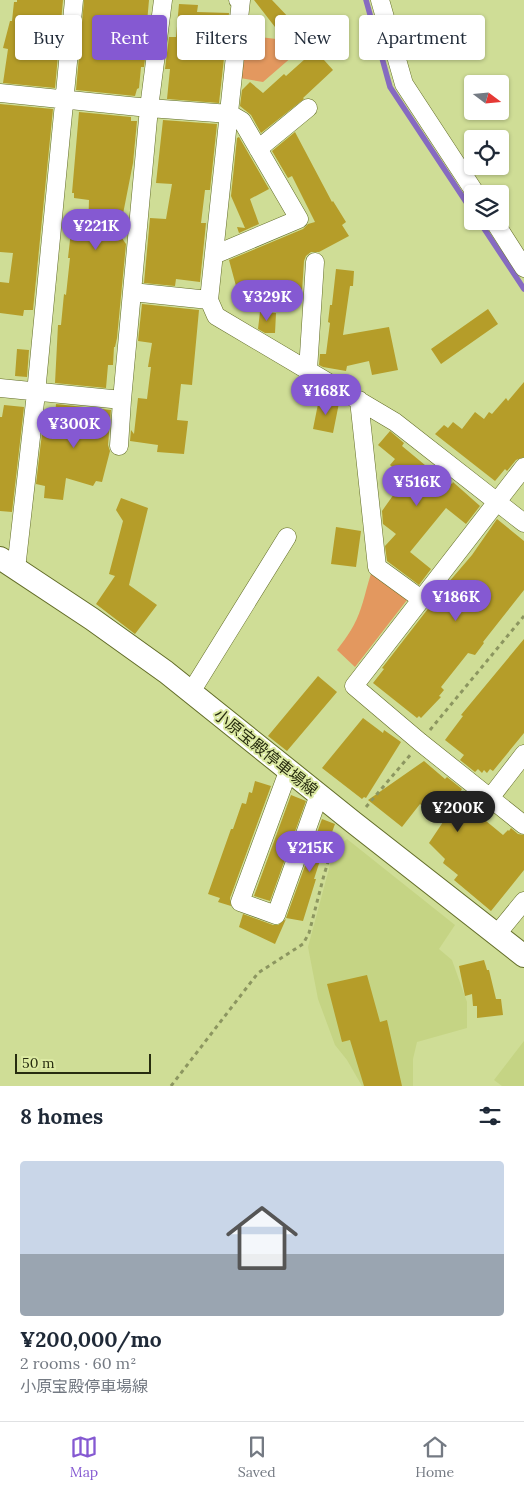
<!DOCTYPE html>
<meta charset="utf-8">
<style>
body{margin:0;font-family:Lora,"Noto Sans JP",serif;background:#f6f6f7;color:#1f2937;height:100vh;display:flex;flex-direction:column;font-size:19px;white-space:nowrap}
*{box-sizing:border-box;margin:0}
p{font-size:16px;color:#747a83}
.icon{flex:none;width:28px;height:28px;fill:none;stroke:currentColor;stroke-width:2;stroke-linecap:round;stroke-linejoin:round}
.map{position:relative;height:1086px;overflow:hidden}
.side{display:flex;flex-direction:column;background:#fff;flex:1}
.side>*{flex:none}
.top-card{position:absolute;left:15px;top:15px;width:495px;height:45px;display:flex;gap:10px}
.needle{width:32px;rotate:106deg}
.tools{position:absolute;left:464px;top:75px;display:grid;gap:10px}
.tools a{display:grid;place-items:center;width:45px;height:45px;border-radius:5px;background:#fff;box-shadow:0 1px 4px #0004;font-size:25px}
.scale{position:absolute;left:15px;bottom:12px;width:136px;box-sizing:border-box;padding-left:5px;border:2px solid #272c0f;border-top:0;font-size:14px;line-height:18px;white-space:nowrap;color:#272c0f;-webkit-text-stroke:4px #dceaa3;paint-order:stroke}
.price{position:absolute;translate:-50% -42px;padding:0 11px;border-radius:18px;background:#8559d2;color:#fff;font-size:16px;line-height:32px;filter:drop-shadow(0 1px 2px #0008)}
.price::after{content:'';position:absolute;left:50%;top:30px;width:15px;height:11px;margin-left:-8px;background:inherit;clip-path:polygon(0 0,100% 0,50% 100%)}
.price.on{background:#222;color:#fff}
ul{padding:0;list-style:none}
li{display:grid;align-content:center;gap:10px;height:265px;padding:0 20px}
li span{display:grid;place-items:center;height:155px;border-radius:5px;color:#555}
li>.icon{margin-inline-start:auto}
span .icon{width:90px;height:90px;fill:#fffc;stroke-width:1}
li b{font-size:21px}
h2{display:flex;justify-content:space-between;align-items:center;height:60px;padding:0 20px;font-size:21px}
.chip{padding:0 18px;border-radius:5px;background:#fff;box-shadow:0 1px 4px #0004;font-size:18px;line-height:45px}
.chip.on{background:#8559d2;color:#fff}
.tabs{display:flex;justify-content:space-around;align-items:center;height:70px;border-top:1px solid #e0e1e3;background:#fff;font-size:14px;color:#747a83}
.tabs a{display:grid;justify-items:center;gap:2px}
.tabs .on{color:#8559d2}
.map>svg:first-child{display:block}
.built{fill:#c5d484}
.green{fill:#e3985f}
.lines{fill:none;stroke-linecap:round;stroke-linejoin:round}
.stream{stroke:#866ac1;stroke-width:5.5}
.building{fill:#b59d29}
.minor-casing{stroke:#626c27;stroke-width:19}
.major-casing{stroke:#626c27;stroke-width:24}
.path{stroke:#8c9660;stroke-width:3;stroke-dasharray:4 4;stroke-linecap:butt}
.minor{stroke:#fff;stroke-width:18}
.major{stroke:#fff;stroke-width:22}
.labels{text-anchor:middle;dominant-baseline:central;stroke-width:4;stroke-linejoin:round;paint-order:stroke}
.street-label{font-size:16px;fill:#272c0f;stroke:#dceaa3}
</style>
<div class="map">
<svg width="524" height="1086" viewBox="0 0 524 1086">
<rect width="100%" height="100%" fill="#cfdd96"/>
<!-- built -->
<path class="built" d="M347 839 455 925 439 949 452 960 467 1002V1028L417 1042 413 1059V1086H362L347 1060 335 1045 318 999 308 947 334 850Z
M524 1041V1086H502L494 1080Z"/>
<!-- green -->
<path class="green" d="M243 35 308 43 263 82 240 78Z
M373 570 407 600 355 667 337 650C347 637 356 624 361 608 364 601 370 573 373 570Z"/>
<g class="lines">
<!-- stream -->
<path class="stream" d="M366 0 390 87 472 211
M479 221 524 289"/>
</g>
<!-- building -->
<path class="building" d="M17 0H63L55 88 3 83 8 49 3 48 10 21H12L14 2H17Z
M84 0H149L146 34 148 35 144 67H141L139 88 137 89 135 96 76 90Z
M254 0H272L310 40 282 36Z
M179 4 198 5 197 12 229 13 219 103 167 99 170 69H165L169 37H176Z
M315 50 333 70 303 98 304 99 261 133 251 115 240 106 242 90 250 82 263 93 284 74 286 76Z
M0 104 53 109 33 310H24L23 316 0 313V282L9 283 13 253 0 252Z
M79 112 131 117V121H137L133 163 123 214 104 212 126 244 117 338 115 347H114L113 365H108L106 388 55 383 58 325H61L64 294 66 295 70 258H68L71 231 88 232 89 200 74 198V193H72Z
M163 120 217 124 210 190H205L201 223H206L200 282 176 279 175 286 144 283 150 218 166 219 172 184 156 183Z
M295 132 332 202 333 201 346 222 342 225 349 236 319 252H311L306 256 304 261 302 292 236 286 229 260 303 229 308 224 315 222 292 176 288 178 272 151Z
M239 137 269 189 250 199 259 224 239 233 237 227 245 228 231 196 237 138Z
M336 269 354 271 353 286H350L343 335 389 327 398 370 372 375 369 361 347 366 346 371 323 367 319 365 320 354H326L330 323 328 322 330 305H332Z
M142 304 199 310 192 385 181 384 177 420 188 421 184 454 157 452 158 445 130 441 131 430 134 434 138 398 147 399 151 367H148L152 343 138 341Z
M488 309 498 324 441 364 431 349Z
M260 312 276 313 275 333H265L258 329Z
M17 349 29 350 27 377 15 376Z
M524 382V457L516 460 507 471 505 469 495 481 435 434 444 425 448 428 453 422 462 429 475 412 484 419 489 412 492 414 506 398 508 401Z
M319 399 339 403 333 433 313 429Z
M56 404 111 410 108 445 110 451 102 482 96 481 93 486 66 478 63 500 44 498 45 486 36 484 42 433 53 434Z
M4 405 24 407 12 512 0 511V417H2Z
M390 431 404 443 402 446 437 475 439 473 452 484 453 482 480 506 466 524 446 508 410 552 431 569 419 585 387 561 385 546 396 534 383 524 382 511 394 494 389 491 401 475 390 465 395 459 378 445Z
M121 498 148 508 129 585 157 605 135 634 96 604 115 576 109 574 123 521 116 510Z
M497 519 524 541V590L483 642 484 643 475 655 468 653 441 687 444 690 439 696 441 697 421 718 419 716 417 718 373 683 384 669 382 668 448 583 472 555Z
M336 527 361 531 356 567 331 564Z
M524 639V733L493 771 490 769 487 773 484 770 482 773 478 769 475 772 460 760 464 755 445 740 463 716 461 715Z
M318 676 337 692 287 751 268 736Z
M363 718 383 733 384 730 401 742 366 798 364 797 362 799 322 768Z
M424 761 445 779 447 777 462 789 457 797 503 835 508 830 509 831 511 828 518 834 524 835V870L491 911 454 880 458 875 443 863 445 859 429 843 443 822 420 804 402 827 368 800Z
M255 781 271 786 230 898 231 906 218 902 220 898 208 894 231 829H233L242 803 246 804 249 792 252 793Z
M291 795 306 801 270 901 254 896Z
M322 819 335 824 327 846 325 845 314 879H316L303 921 286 918Z
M243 914 273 925H278L286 919 275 944 239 927Z
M484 960 487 970H489L496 999H501L503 1015 477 1018V1006H473L472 994 465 996 459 966Z
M367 975 380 1022 387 1020 402 1086H364L350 1040 342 1042 327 984Z"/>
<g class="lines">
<defs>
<path id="minor" d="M380 0 404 84 476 194
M0 93 149 108 230 114 242 121 299 219 214 255
M258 149 308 108
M494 221 524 268
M132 292 209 300 216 316 395 422 524 523
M209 300 241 0H238
M308 370 315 262
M0 388 122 400 149 108 163 0
M359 400 377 567 421 599
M119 446 122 400
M524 467 354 686 420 742 524 825
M16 569 36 393 74 0
M191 692 287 537
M289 769 240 902 276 915 319 795
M490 798 524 754
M497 934 524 901"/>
<path id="major" d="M0 558 92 619 166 672 353 822 524 956"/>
</defs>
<!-- minor casing -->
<use href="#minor" class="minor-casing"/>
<!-- major casing -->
<use href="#major" class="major-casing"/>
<!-- path -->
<path class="path" d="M430 730 524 616
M366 807 411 754
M171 1086 258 973 303 944 309 933 324 875 333 846 341 837"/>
<!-- minor -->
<use href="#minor" class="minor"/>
<!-- major -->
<use href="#major" class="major"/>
</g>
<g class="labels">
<!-- street labels -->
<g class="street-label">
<text transform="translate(266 752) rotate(39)">小原宝殿停車場線</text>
</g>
</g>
</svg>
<div class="tools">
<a><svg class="needle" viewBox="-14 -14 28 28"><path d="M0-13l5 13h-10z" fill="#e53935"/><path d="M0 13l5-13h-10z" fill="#747a83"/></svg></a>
<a><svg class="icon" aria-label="locate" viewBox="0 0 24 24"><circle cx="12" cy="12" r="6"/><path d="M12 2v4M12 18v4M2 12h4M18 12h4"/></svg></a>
<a><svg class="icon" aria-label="layers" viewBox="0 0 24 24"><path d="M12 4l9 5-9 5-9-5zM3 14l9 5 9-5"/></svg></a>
</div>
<div class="scale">50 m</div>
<b class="price" style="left:96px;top:251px">¥221K</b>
<b class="price" style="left:267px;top:322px">¥329K</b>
<b class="price" style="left:326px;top:416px">¥168K</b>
<b class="price" style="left:74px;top:449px">¥300K</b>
<b class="price" style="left:417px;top:507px">¥516K</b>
<b class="price" style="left:456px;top:622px">¥186K</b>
<b class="price on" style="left:458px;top:833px">¥200K</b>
<b class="price" style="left:310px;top:873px">¥215K</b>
<div class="top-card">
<a class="chip">Buy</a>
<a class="chip on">Rent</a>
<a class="chip">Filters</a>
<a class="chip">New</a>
<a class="chip">Apartment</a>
</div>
</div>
<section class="side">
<h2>8 homes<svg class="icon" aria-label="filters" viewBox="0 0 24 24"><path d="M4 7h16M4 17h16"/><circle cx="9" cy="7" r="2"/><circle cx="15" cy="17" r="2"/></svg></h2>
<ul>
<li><span style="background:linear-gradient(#c9d6e8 60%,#9aa5b1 0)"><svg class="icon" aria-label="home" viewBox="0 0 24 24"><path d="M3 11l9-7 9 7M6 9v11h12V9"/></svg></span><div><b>¥200,000/mo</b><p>2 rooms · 60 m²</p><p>小原宝殿停車場線</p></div></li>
</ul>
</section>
<nav class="tabs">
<a class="on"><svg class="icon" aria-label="map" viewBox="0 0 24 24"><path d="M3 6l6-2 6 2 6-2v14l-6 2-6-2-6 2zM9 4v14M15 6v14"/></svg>Map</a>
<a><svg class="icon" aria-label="saved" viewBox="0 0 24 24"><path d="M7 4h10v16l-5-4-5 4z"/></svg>Saved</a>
<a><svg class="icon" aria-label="home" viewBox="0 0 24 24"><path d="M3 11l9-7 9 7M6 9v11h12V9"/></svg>Home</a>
</nav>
